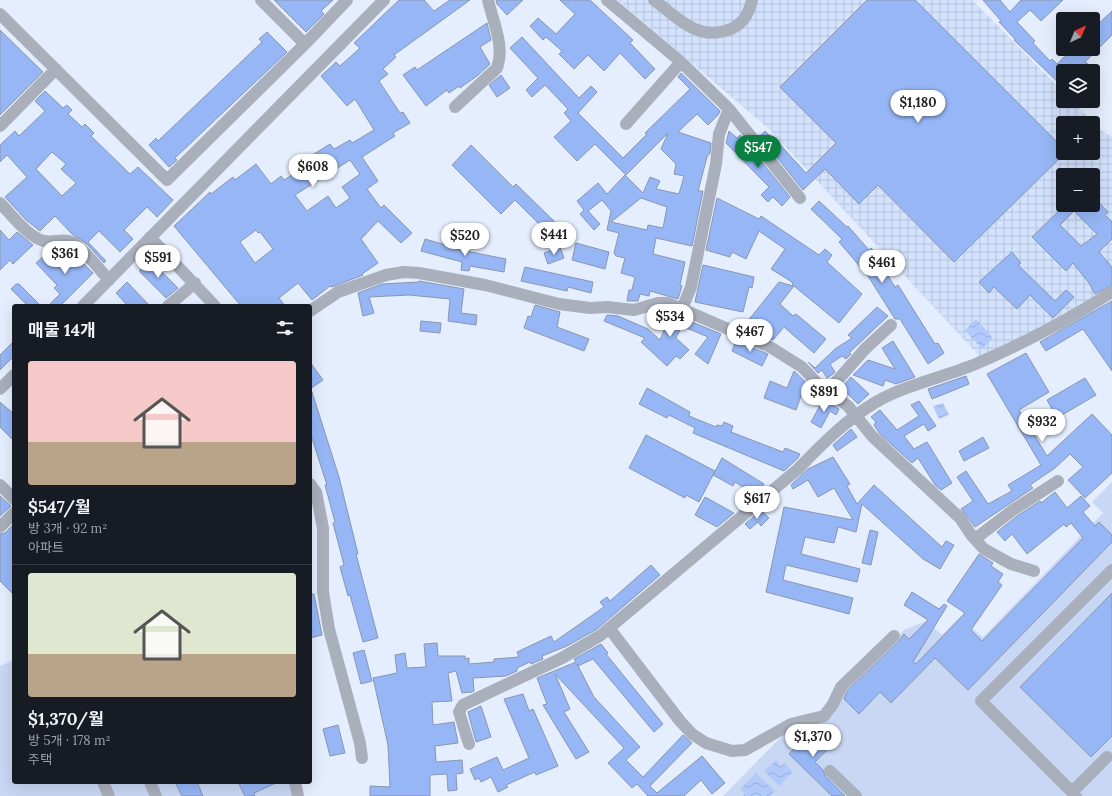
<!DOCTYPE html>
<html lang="ko">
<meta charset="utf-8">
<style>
body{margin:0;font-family:Lora,"Noto Sans KR",serif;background:#20242c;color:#f1f3f6;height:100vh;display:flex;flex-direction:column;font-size:15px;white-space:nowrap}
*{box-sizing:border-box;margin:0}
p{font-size:13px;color:#9ea1a6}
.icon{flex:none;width:22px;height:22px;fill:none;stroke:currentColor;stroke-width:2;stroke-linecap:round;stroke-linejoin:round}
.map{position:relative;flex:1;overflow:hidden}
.details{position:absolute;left:12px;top:304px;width:300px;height:480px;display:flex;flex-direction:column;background:#171b24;border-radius:4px;box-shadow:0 4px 16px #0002}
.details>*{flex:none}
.needle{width:26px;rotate:44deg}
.buttons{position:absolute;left:1056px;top:12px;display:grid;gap:8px}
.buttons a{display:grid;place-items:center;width:44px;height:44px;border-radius:4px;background:#171b24;box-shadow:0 4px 16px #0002;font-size:20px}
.price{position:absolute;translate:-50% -34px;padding:0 9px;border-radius:14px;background:#fff;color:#222;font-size:13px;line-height:26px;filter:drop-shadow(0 1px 2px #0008)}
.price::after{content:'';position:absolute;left:50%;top:24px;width:12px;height:9px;margin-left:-6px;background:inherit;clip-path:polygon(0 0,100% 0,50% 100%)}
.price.selected{background:#0b8043;color:#fff}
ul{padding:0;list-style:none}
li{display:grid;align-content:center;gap:8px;height:212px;padding:0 16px}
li+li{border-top:1px solid #363941}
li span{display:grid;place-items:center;height:124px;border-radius:4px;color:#555}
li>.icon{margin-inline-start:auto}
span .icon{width:72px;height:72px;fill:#fffc;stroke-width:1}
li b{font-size:17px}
h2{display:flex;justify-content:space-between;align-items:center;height:48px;padding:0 16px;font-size:17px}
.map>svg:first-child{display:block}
.industrial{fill:url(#industrial-grid);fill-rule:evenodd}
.pitch{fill:#c8d7f4}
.water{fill:url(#water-waves)}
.building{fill:#96b6f6;stroke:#8996b0;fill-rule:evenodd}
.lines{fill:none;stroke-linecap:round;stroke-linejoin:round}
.minor{stroke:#a9afbb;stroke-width:12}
</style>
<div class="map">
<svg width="1112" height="796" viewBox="0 0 1112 796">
<defs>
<pattern id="industrial-grid" width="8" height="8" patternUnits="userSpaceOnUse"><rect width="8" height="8" fill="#d3e2fd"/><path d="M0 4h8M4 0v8" fill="none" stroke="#b6c3da"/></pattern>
<pattern id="water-waves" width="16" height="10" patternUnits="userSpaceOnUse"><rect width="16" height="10" fill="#b1cafb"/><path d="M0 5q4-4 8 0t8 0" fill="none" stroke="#99aed9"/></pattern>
</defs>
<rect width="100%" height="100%" fill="#e5eefe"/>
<!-- industrial -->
<path class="industrial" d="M618 0H972L1063 92V101H1072L1100 130 1112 137V287L1097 297 981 358 769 129ZM1063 123H1093V153H1063ZM1063 175H1093V205H1063Z"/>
<!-- pitch -->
<path class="pitch" d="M1112 482V796H723L783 735 808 722 840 697 904 630 926 621 942 635 957 620H962L983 637 1103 513 1092 502Z
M14 660V782H298L301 796H0V666Z"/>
<!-- water -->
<path class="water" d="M976 319 993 338 982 349 965 330Z
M943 403 949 415 939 419 933 406Z
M776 760 781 766 784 763 793 772 779 786 764 771Z
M756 773 775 791 770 796H743L745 793 740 789Z"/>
<!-- building -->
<path class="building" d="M274 0H333L321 11 324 14 306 32Z
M399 0H424L434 11 450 0H470L394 55 396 57 383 69 388 74 379 81 400 113 403 112 410 123 393 133 395 136 362 157 378 181 367 189 381 208 384 205 412 233 401 243 378 221 361 239 378 263 362 274 363 275 332 287 330 286 312 300 298 283 279 298 285 306H241L174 226 210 192 211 194 233 177 235 180 256 164 271 184 281 176 284 180 308 165 307 164 312 161 309 157 330 144 334 149 350 140 352 143 374 130 355 99 347 106 321 76 336 62 340 66 360 48 354 43ZM350 160 360 174 342 187 350 198 336 208 328 196 307 211 295 195ZM256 230 258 233 260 232 273 249 255 263 240 242Z
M496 0H523L507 15 497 4Z
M560 0H590L633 40 630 43 655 69 645 79 620 53 604 71 588 55 574 69 559 54 562 51 546 37 543 40 530 26 538 18 556 34 575 14Z
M867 0H915L1063 148V155L954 262 878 185 859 204 825 169 803 190 760 136 765 131 772 138 773 137 806 173 836 143 780 87Z
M983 0H1000L1010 12 1021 0H1063L1041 21 1030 10 1017 22 1035 41 1033 43 1050 61 1052 59 1057 64 1072 49H1093V29L1112 11V35L1085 62 1088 64 1081 71H1063V87L1014 40 1015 39 999 22 1001 21Z
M487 23 491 40 480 47 490 64 477 76 460 88 459 86 449 93 447 90 426 106 403 75 415 67 417 70Z
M0 30 43 72 0 115Z
M267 32 287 52 175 158 177 160 169 167 149 145 156 138 158 141 262 42 259 39Z
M522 37 579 98 591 86 597 92 578 113 623 158 647 134 645 133 690 89 678 77 681 73 720 111 718 115 708 125 697 114 678 132 711 143 710 153 707 157 698 191H703L692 246 656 238 653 254 685 262 680 285 682 286 678 299 650 291 649 296 640 294 638 301H627L629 290H632L635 277 621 273 625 258 616 256 614 253 619 233 607 230 611 211 602 200 588 211 600 224 594 230 580 214 584 210 577 201 598 183 607 194 625 175 643 193 650 177 660 181 656 189 679 194 684 176 674 174 676 164 661 149 668 133 626 175 595 144 577 161 554 137 571 121 564 113 568 109 545 85 532 97 526 90 538 78 510 48ZM641 198 667 207 663 228 648 225 647 230 611 222Z
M501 75 510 88 497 97 489 85Z
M45 91 63 108 67 105 72 110 68 114 82 127 85 124 94 133 91 136 130 174 138 167 173 200 157 217 147 207 124 230 133 239 120 252 99 231 88 242 106 261 104 263 87 244 72 234 55 216 40 231 26 220 5 197 27 177 7 155 0 162V145L15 131 19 136 45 111 35 101ZM52 152 66 164 61 169 76 183 62 196 36 169Z
M729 131 737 138 740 135 790 197 782 206 773 197 768 202 761 195 769 187 726 143Z
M471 145 513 187 516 184 558 225 549 234 515 200 501 214 452 165Z
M1093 196 1108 212 1105 215 1112 222V239L1099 252 1112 267V285L1095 294 1089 283 1073 263 1066 271 1032 237 1065 205H1093ZM1074 211 1097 234 1081 246 1060 225Z
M717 198 759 219 761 216 819 255 825 249 832 255 827 262 862 294 839 323 794 286 780 304 793 316 796 314 826 339 814 353 784 327 773 340 743 327 779 282 793 286 792 282 771 269 785 249 759 231 746 259 732 252 730 257 706 250Z
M819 201 847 227 848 226 869 250 871 248 880 258 878 260 895 287 898 285 935 344 938 343 944 353 928 364 900 319H895L863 268 862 269 839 242 842 239 811 209Z
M0 230 9 240 17 232 33 245 13 264 10 260 0 270Z
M425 239 456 248V249L506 259 504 272 470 266 469 271 461 270 462 262 421 251Z
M576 243 609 252 605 269 572 260Z
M560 247 564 258 548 264 544 253Z
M69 249 93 273 60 306H48L60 294 54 288 57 285 36 263 45 255 54 263Z
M1012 252 1021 263 1018 265 1055 301 1066 290 1074 297 1053 318 1030 295 1017 309 994 287 989 293 979 282Z
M150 260 178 288 166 298 140 272V269Z
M703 265 754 277 752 288 749 287 743 312 695 302Z
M525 267 593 282 591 293 568 287 567 291 521 281Z
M419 281 464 289 461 313 477 315 476 325 448 321 450 299 409 295 369 297 374 313 363 316 358 293 382 284 419 282Z
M127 282 150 306H128L116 293Z
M16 284H19L41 306H28L11 289Z
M1112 301V371L1083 329 1046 351 1040 342Z
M535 305 560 312 557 327 589 339 584 351 524 328 528 316 531 317Z
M877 307 888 316 849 353 851 354 846 359 842 356 830 364 835 372 833 374 827 378 822 370 818 373 808 362 815 368 835 349 852 338 848 335Z
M663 310 721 334 708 364 695 354 708 337 682 326 676 338 689 350 680 359 676 356 667 366 641 342 645 338 604 321 607 315 618 316 648 329 660 340 670 316 662 312Z
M421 321 441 323 440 333 420 331Z
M14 341V356L0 370V355Z
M736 341 768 354 762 366 732 351Z
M893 341 915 377 896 384 885 380 883 386 853 375 868 360 895 369 882 348Z
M1026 353 1049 392 1019 410 1047 456 1092 414 1112 435V473L1085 498 1068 480 1083 467 1070 454 1055 468 1030 485 1033 488 975 527 961 509 973 501 957 477 966 471 988 504 1012 491 1008 485 1041 465 987 374Z
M310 362 323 380 310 389Z
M794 371 811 387 803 390 796 410 764 398 770 381 787 388Z
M966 376 969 384 932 399 928 389Z
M851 377 869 394 858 404 843 389V386Z
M1085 378 1096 395 1057 418 1047 400Z
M647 388 690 412 689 416 716 427 717 425 722 426 724 422 733 426 731 432 783 452 785 448 800 454 798 458 784 471 693 433 695 428 669 415 667 418 639 404Z
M312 392 339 477 358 554H356L378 638 363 642 350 595 348 596 340 567 344 565 333 523 335 522 325 485H327L310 432V393Z
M824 398 839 409 836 415 830 411 821 428 811 422Z
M919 401 936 426 928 431 924 424 904 436 914 449 927 442 952 483 941 490 935 485 918 458 912 463 880 434 874 425 876 422 871 417 880 410 897 430 919 416 911 405Z
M0 402 14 414V441L0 427Z
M851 429 857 437 837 451 833 445Z
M646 435 715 471 699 502 686 495 685 498 629 468Z
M983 437 989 448 964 461 959 451Z
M833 457 850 484 847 486 857 504 874 485 942 547 946 541 954 545 940 569 923 559 862 504 856 532 838 527 834 543 805 537 801 554 860 569 857 582 786 565 783 580 853 598 849 614 766 592 784 507 853 520 834 488 818 497 808 480 793 489 791 485 808 469Z
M722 458 764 484 759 492 756 495 735 482 733 486 713 475Z
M1055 492 1067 508 1081 496 1090 506 1083 512 1095 526 1099 522 1112 535V542L968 690 935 658 891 703 880 692 859 714 844 699 847 691 899 641 904 634 909 639 928 620 904 605 912 592 939 609 944 604 947 606 913 662 916 664 965 613 947 601 979 554 993 563 991 566 1003 574 998 582 1002 585 971 630 982 641 1083 538 1071 523 1066 527 1064 524 1027 554 1012 534 1005 541 997 532 1017 516 1040 501 1041 503Z
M0 496 11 506 0 516Z
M705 497 734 513 717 527 695 515Z
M761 510 769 518 761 526 758 522 750 529 745 524Z
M12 526 14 528V595L0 581V534L5 533Z
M870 530 878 532 871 565 862 563Z
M651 565 660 575 597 629 567 646 542 656 543 659 531 664 530 662 517 668V671L506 676 473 678 474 691 472 692 462 693 456 671 448 673 452 701 432 702 433 725 454 722 458 743 435 746 436 762 462 760 463 773 456 774 457 790 448 791 447 774 430 775V796H370V786L390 787 388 745 373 678 397 673 395 655 405 653 407 668 426 667 424 644 437 643 438 656H465V659L469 658V664L494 662V659L519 657 517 652 551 636 554 642 604 607 600 602 607 597 610 601Z
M1112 593V736L1091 757 1020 687Z
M310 594H314L322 635 310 638Z
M601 644 608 653 606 654 663 724 654 732 593 659 578 666 577 664 594 697 640 747 626 760 643 777 683 735 692 743 650 786 657 793 702 756 725 783 712 794 701 780 684 796H648L637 784 632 788 608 763 624 748 555 674 570 709 564 712 589 752 576 759 543 705 547 704 537 678 576 662 574 659Z
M364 650 372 681 361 684 353 653Z
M523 694 529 711 533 709 558 766 536 775 535 772 506 785 508 787 498 792 491 777 481 782 479 778 475 780 470 769 497 757 503 770 529 758 504 699Z
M481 706 491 737 476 742 468 712Z
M338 725 345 753 330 756 323 729Z
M810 727 830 747 815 762 823 770 825 776 845 796H832L789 754 800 742 794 736 801 729Z
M175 782H197L203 796H182Z
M238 782H278L254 793 255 796H245Z"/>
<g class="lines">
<!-- minor -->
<path class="minor" d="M261 0 305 44
M607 0 681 62 729 109 800 198
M654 0C679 19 698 42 731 29 744 23 749 13 752 0
M0 14 167 180 305 44 347 0
M455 107 497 68C505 46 493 22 488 0
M626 124 681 62
M0 126 56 69
M0 203C11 214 29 238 44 241 54 243 63 238 72 242 84 249 99 269 109 280
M150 237 215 306
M83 306 384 0
M168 306 195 283
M682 309 691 287 716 164 719 134 729 109
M310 311 338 292 386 275 404 272 419 273 485 285 559 304 590 308 607 307 634 310 658 303H668L770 347 802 367 819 385 848 406 872 436 960 518 972 536 984 549 1011 564 1034 571
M0 389 14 375
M828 391 866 348 891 325
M310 484 316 492 323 528V592L329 629 360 743 362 758
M0 485 14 499
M0 527 14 513
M975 539 1013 510 1058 481
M609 628 680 721 692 734 706 743 732 751 745 750 791 724 824 716 833 704 841 687 894 636
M469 744 459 712 463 705 562 658 601 635 798 469C822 444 846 420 876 402 908 384 945 377 978 363 1024 343 1070 319 1112 292
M830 771 856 796
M103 782 109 796
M150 782 156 796
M295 782 298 796
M1072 792 1107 757
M1076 796 981 701 1112 570"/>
</g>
</svg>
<div class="buttons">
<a><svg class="needle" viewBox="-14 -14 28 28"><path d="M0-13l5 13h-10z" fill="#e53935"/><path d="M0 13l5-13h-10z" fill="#9ea1a6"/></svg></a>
<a><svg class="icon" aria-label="layers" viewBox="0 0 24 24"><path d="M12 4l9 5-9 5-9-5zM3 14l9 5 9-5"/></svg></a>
<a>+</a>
<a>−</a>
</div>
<b class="price" style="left:918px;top:124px">$1,180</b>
<b class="price selected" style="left:758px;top:169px">$547</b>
<b class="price" style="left:313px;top:188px">$608</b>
<b class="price" style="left:554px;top:256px">$441</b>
<b class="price" style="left:465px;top:257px">$520</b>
<b class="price" style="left:65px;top:275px">$361</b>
<b class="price" style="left:158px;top:279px">$591</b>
<b class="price" style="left:882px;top:284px">$461</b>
<b class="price" style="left:670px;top:338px">$534</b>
<b class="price" style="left:750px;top:353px">$467</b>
<b class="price" style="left:824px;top:413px">$891</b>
<b class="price" style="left:1042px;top:443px">$932</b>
<b class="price" style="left:757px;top:520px">$617</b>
<b class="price" style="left:813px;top:758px">$1,370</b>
<section class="details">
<h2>매물 14개<svg class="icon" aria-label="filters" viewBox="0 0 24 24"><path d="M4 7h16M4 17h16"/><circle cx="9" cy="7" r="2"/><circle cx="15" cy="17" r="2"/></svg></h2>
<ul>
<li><span style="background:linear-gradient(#f6c9c9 65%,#b9a48a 0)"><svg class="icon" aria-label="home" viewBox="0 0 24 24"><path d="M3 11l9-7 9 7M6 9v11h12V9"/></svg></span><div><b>$547/월</b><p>방 3개 · 92 m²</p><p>아파트</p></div></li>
<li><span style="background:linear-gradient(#dfe7d0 65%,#b9a48a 0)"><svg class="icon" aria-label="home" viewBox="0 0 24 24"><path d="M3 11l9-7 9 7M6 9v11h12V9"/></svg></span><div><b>$1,370/월</b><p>방 5개 · 178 m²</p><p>주택</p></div></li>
</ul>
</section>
</div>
